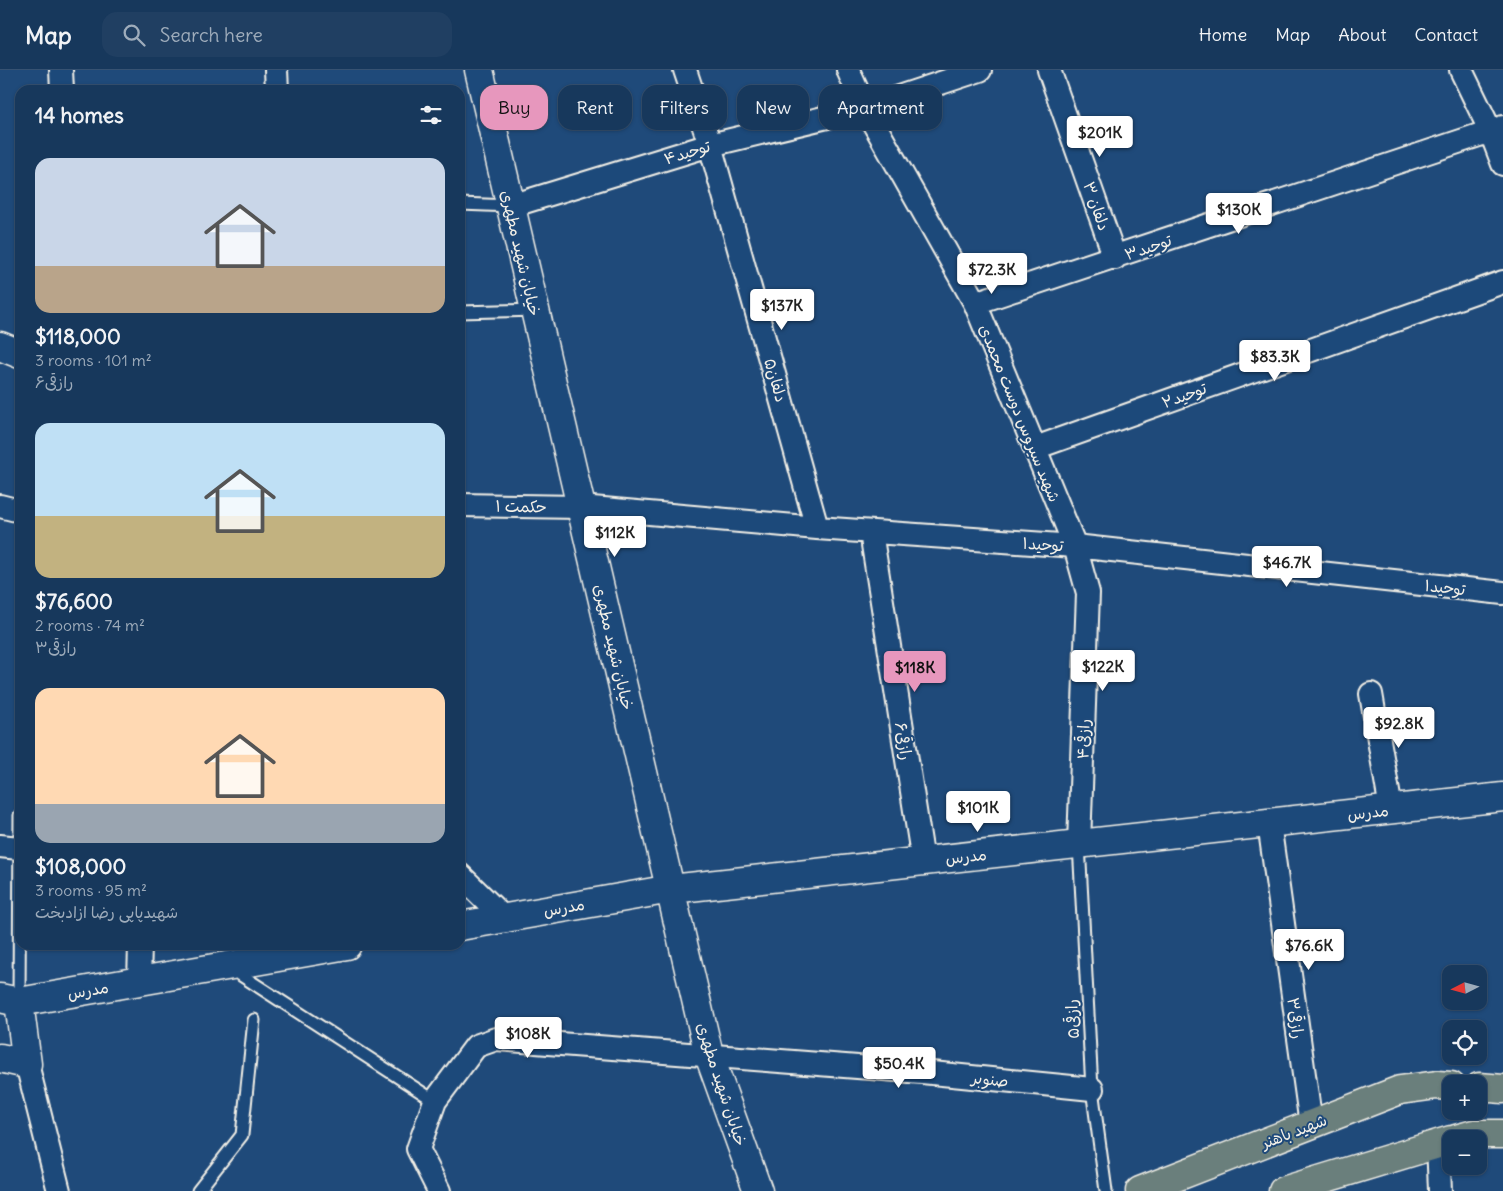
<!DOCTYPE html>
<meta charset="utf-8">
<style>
body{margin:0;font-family:Delius,"Playpen Sans Arabic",sans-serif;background:#203f62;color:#f1f3f6;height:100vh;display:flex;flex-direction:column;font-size:19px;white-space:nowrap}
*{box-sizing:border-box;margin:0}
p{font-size:16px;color:#9eacbb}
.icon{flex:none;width:28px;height:28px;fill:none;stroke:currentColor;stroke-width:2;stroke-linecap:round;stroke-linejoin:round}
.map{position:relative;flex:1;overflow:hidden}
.panel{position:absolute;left:15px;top:15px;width:450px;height:865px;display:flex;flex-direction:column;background:#17385c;border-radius:15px;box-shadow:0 1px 4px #0004,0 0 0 1px #365272}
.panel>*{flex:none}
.banner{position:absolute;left:480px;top:15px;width:475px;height:45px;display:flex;gap:10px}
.needle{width:32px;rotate:264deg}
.buttons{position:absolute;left:1442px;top:895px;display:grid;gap:10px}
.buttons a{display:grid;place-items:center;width:45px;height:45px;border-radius:10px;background:#17385c;box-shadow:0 1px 4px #0004,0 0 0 1px #365272;font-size:25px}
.price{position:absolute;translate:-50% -42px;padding:0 11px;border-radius:5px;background:#fff;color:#222;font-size:16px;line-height:32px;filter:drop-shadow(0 1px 2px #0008)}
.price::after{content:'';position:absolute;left:50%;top:30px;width:15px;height:11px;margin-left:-8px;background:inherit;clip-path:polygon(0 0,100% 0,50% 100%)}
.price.on{background:#e797bd;color:#111}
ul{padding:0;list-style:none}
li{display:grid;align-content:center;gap:10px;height:265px;padding:0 20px}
li span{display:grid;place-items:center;height:155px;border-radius:15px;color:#555}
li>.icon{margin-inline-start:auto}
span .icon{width:90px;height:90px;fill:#fffc;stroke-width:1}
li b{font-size:21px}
h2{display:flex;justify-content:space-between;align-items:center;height:60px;padding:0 20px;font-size:21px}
.tag{padding:0 18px;border-radius:15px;background:#17385c;box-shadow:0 1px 4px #0004,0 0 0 1px #365272;font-size:18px;line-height:45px}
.tag.on{background:#e797bd;color:#111}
header{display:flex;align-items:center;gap:30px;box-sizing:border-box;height:70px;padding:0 25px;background:#17385c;border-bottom:1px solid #365272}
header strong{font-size:24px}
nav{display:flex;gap:28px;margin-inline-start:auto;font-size:18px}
.search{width:350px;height:45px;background:#203f62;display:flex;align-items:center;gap:12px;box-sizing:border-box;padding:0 18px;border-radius:15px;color:#9eacbb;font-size:19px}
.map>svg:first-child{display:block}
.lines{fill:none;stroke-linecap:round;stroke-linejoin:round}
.service-casing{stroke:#f4f1e8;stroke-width:15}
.minor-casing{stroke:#f4f1e8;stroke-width:26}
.tertiary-casing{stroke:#f4f1e8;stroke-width:31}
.primary-casing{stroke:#f4f1e8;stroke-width:31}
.service{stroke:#1f4a7a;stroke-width:11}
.minor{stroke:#1f4a7a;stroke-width:22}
.tertiary{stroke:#1f4a7a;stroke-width:28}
.primary{stroke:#6a7f7c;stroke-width:28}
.labels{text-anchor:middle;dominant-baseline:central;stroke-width:4;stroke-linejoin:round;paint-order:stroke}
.street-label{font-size:16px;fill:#f4f1e8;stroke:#1f4a7a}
</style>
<header>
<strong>Map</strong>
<div class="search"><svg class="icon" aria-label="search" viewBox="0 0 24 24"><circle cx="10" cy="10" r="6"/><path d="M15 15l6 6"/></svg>Search here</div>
<nav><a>Home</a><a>Map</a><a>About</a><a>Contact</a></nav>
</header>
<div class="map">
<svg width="1503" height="1121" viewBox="0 0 1503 1121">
<rect width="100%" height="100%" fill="#1f4a7a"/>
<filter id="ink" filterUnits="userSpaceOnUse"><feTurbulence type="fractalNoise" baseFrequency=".02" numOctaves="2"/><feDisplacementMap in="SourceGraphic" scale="10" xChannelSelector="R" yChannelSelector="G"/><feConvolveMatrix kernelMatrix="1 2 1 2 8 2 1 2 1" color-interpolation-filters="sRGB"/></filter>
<g filter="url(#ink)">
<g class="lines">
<defs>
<path id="service" d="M460 134 511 136
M460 242 535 240
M1079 774 1092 1019 1106 1121
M233 900 435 1031
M19 932 20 745
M198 1121 242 1065 254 950"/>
<path id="minor" d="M61 0 62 20
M276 0 277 20
M685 0 710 75 817 458
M848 0 865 38 975 233 1075 476 1088 523 1079 774
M1049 0 1115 188
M1461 0 1490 60 1503 94
M511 136 710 75 865 38 980 0
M975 233 1503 57
M1035 378 1503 212
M460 435 581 437 817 458 1075 476 1503 523
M0 436 20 441
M871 462 923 791
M1371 624 1391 739
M1269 753 1311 1055
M0 776 19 778
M460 805 504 848
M139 911 140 875
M27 994 59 1121
M1438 1073 1440 1121
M439 1121 418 1079 435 1031 476 976 496 969 922 1002 1092 1019"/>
<path id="tertiary" d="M479 0 709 985 758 1121
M0 276 20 284
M460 856 671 819 1503 727
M0 928 19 932 347 875
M0 988 27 994 19 932"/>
<path id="primary" d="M1479 1017 1503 1019
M1456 1069 1474 1064H1503
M1140 1121 1400 1020 1437 1015 1451 1016
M1283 1121 1451 1070"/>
</defs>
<!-- service casing -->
<use href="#service" class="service-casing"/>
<!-- minor casing -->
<use href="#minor" class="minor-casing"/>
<!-- tertiary casing -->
<use href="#tertiary" class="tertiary-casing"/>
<!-- primary casing -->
<use href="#primary" class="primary-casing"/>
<!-- service -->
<use href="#service" class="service"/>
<!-- minor -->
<use href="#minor" class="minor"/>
<!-- tertiary -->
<use href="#tertiary" class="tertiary"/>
<!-- primary -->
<use href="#primary" class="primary"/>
</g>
</g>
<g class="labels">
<!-- street labels -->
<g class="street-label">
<text transform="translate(687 82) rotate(-17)">توحید۴</text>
<text transform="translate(1097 136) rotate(71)">دلفان ۳</text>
<text transform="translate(1148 177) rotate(-19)">توحید۳</text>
<text transform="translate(521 183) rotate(77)">خیابان شهید مطهری</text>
<text transform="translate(776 310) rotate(74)">دلفان۵</text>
<text transform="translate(1184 325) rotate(-20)">توحید۲</text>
<text transform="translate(1020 343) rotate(68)">شهید سیروس دوست محمدی</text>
<text transform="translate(521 436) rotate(1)">حکمت ۱</text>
<text transform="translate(1043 474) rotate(4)">توحید۱</text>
<text transform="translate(1445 517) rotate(6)">توحید۱</text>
<text transform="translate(614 577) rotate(77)">خیابان شهید مطهری</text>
<text transform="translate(1083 669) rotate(-88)">رازقی۴</text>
<text transform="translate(904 671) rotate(81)">رازقی۶</text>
<text transform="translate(1368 742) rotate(-6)">مدرس</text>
<text transform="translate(966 786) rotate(-6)">مدرس</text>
<text transform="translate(564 837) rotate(-10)">مدرس</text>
<text transform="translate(88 920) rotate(-10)">مدرس</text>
<text transform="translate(1296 948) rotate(82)">رازقی۳</text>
<text transform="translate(1072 949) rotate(-93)">رازقی۵</text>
<text transform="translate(990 1009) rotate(6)">صنوبر</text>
<text transform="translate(722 1014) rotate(72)">خیابان شهید مطهری</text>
<text transform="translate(1294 1061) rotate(-21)">شهید باهنر</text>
</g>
</g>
</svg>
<div class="buttons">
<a><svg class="needle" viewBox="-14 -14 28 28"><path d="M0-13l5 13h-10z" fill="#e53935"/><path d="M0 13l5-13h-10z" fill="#9eacbb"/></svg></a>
<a><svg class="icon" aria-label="locate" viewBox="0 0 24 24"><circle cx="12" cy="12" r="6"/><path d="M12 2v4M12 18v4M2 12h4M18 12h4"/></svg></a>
<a>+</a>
<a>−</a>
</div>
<b class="price" style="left:1100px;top:88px">$201K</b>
<b class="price" style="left:1239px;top:165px">$130K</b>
<b class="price" style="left:992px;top:225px">$72.3K</b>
<b class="price" style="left:782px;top:261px">$137K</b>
<b class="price" style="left:1275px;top:312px">$83.3K</b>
<b class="price" style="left:615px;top:488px">$112K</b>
<b class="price" style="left:1287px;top:518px">$46.7K</b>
<b class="price" style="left:1103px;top:622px">$122K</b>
<b class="price on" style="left:915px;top:623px">$118K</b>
<b class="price" style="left:1399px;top:679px">$92.8K</b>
<b class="price" style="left:978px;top:763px">$101K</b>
<b class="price" style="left:1309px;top:901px">$76.6K</b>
<b class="price" style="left:528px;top:989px">$108K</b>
<b class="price" style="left:899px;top:1019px">$50.4K</b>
<div class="banner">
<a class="tag on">Buy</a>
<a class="tag">Rent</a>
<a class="tag">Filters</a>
<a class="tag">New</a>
<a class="tag">Apartment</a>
</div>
<section class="panel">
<h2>14 homes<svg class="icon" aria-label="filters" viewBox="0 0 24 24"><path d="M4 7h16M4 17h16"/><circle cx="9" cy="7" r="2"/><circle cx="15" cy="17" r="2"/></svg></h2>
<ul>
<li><span style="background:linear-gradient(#c9d6e8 70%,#b9a48a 0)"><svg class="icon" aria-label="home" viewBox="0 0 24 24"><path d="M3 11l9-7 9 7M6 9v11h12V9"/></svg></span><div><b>$118,000</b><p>3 rooms · 101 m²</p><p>رازقی۶</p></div></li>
<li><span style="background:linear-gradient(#bfe0f5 60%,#c2b280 0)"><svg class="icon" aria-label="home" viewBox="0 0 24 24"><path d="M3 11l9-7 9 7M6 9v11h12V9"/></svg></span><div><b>$76,600</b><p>2 rooms · 74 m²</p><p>رازقی۳</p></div></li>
<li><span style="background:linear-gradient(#ffd9b3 75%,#9aa5b1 0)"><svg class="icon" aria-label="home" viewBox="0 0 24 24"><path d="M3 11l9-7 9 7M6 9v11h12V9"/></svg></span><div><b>$108,000</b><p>3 rooms · 95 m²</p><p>شهیدپاپی رضا ازادبخت</p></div></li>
</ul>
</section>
</div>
